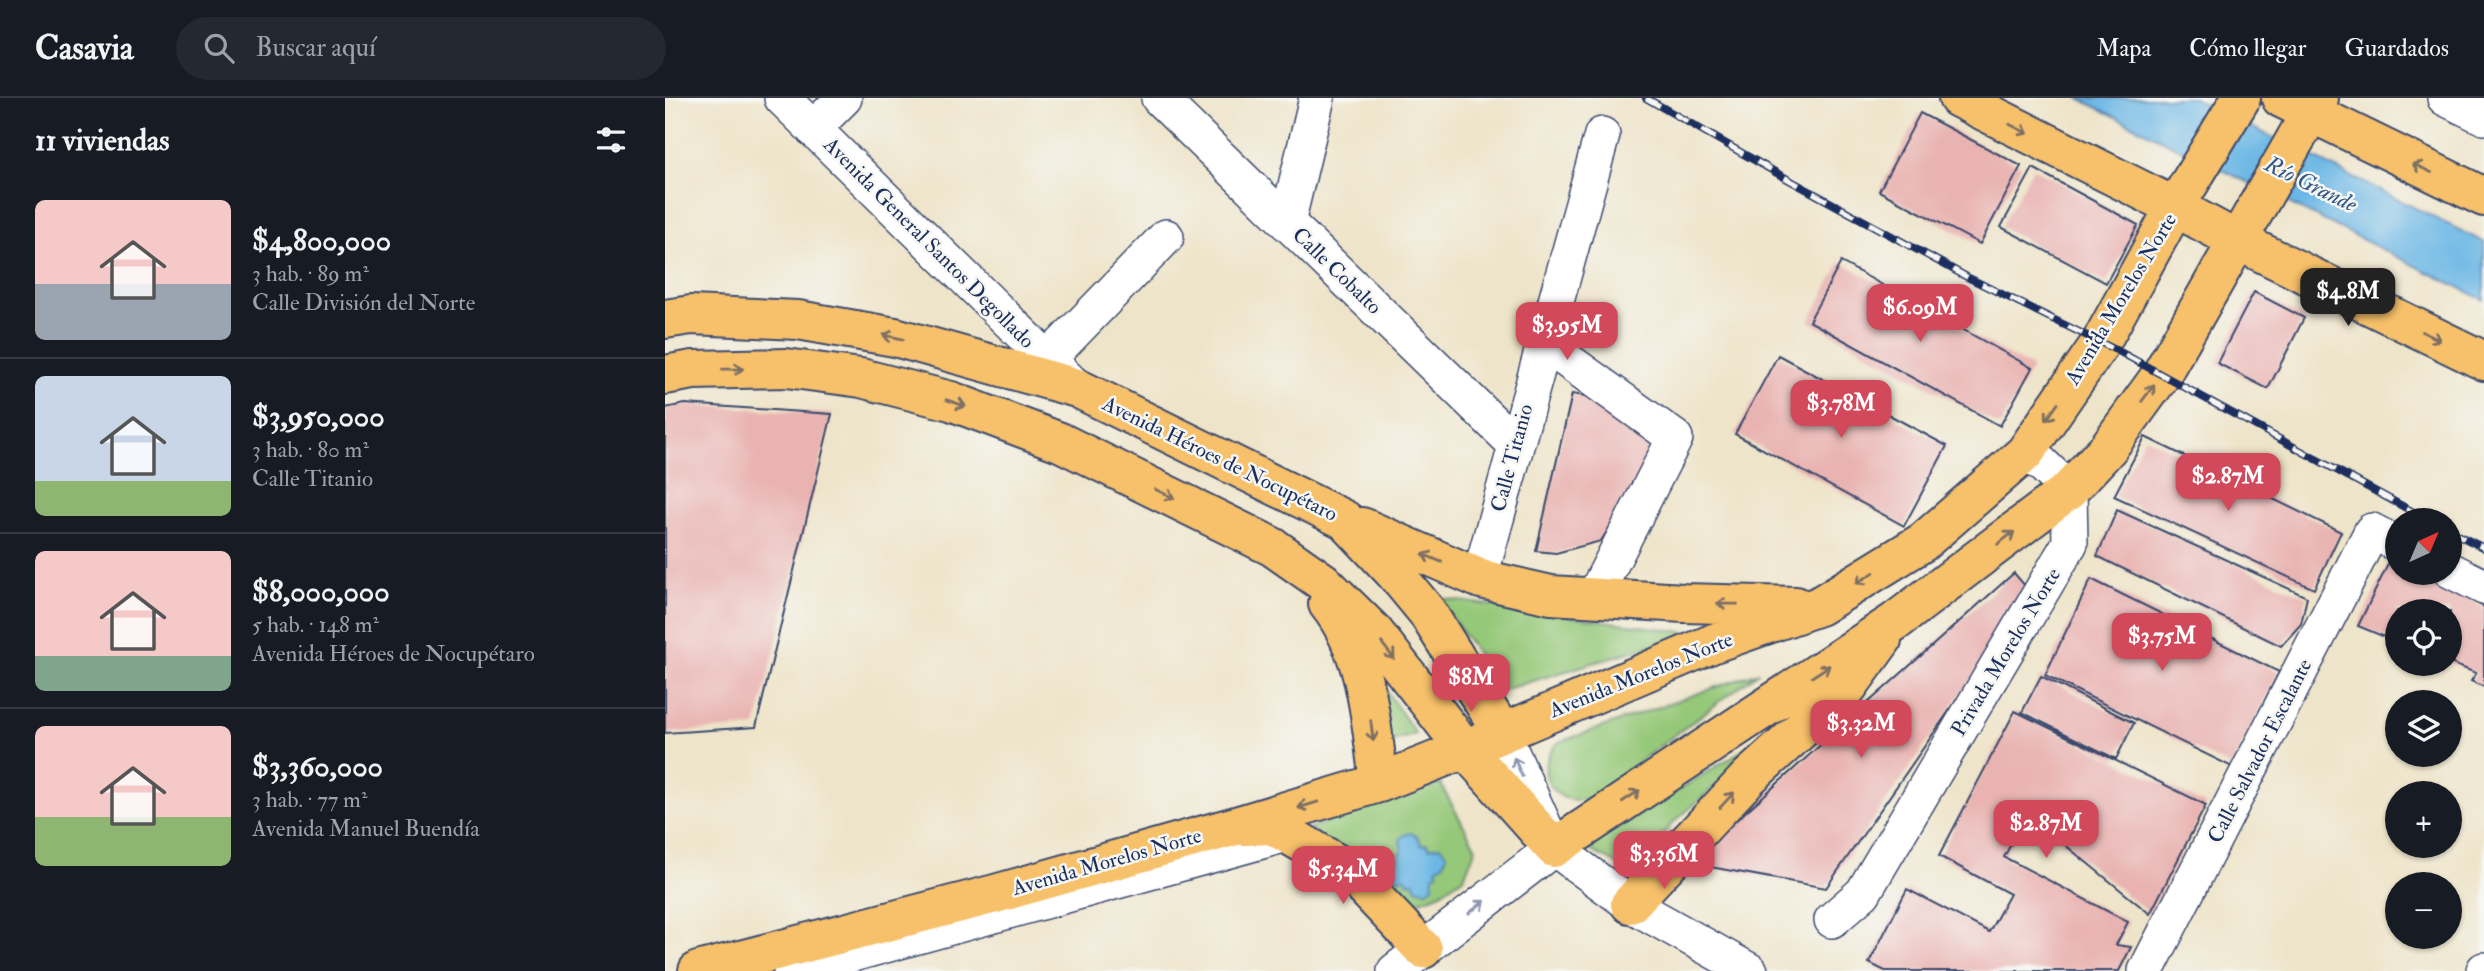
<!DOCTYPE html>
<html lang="es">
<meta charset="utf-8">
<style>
body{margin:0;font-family:"IM FELL Double Pica",serif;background:#242831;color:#f1f3f6;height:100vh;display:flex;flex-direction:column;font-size:26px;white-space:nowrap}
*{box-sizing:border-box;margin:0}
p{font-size:23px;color:#9ea1a6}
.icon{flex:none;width:38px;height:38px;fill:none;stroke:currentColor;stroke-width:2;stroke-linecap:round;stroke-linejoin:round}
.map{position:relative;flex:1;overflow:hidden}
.sheet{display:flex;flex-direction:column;background:#171b24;width:665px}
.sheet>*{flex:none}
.needle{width:46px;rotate:44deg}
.tools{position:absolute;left:1720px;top:410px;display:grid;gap:14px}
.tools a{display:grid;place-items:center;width:77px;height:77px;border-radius:50%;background:#171b24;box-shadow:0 2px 5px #0004;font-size:35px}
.price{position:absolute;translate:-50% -60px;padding:0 16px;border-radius:14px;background:#d1495b;color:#fff;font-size:23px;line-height:46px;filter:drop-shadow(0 2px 4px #0008)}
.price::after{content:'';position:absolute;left:50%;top:42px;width:21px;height:16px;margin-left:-10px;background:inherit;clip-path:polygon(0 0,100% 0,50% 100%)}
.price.on{background:#222;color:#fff}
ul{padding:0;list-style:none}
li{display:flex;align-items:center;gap:21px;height:175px;padding:0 35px}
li+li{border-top:2px solid #363941}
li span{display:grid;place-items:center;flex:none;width:196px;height:140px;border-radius:10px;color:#555}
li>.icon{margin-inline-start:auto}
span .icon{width:84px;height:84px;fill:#fffc;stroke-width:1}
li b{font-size:30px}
h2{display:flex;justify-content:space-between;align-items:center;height:84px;padding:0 35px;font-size:30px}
header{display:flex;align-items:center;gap:42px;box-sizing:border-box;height:98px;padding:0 35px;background:#171b24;border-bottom:2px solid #363941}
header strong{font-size:33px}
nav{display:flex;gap:38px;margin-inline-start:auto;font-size:24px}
.search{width:490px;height:63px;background:#242831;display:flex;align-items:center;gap:18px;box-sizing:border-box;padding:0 24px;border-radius:38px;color:#9ea1a6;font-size:26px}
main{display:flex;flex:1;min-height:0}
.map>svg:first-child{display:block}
.green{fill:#95c878;stroke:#587c6b;stroke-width:2}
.water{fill:#6cb7e5;stroke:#4473a2;stroke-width:2}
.building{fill:#e9b3b1}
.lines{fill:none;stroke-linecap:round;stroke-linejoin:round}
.minor-casing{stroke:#3b4a6e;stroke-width:38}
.major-casing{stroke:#3b4a6e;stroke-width:42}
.minor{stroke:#fff;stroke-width:35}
.major{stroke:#f7c06b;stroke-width:38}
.rail-casing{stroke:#1b2f5e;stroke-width:8}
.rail{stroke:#f6f6f2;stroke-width:5;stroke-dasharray:16;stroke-linecap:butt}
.oneway{stroke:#7e7064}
.oneway2{stroke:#8d97ae}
.labels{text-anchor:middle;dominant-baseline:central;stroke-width:5;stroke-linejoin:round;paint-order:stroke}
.street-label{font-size:21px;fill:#1b2f5e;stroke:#f6f6f2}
.water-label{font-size:23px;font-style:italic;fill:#335886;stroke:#f6f6f2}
</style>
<header>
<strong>Casavia</strong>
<div class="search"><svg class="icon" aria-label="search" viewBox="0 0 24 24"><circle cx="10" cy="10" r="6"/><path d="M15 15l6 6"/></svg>Buscar aquí</div>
<nav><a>Mapa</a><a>Cómo llegar</a><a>Guardados</a></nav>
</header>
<main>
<section class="sheet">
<h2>11 viviendas<svg class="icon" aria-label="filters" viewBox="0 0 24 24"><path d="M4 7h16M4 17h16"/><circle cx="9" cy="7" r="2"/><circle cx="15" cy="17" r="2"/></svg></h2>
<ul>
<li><span style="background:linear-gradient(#f6c9c9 60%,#9aa5b1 0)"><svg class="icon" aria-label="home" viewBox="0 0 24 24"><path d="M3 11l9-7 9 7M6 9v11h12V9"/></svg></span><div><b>$4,800,000</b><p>3 hab. · 89 m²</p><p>Calle División del Norte</p></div></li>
<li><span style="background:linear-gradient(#c9d6e8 75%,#8fb573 0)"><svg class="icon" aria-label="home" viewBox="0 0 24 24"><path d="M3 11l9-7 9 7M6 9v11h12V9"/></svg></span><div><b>$3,950,000</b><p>3 hab. · 80 m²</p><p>Calle Titanio</p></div></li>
<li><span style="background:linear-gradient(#f6c9c9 75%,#7fa58c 0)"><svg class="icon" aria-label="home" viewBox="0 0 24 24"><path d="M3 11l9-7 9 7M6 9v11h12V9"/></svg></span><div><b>$8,000,000</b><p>5 hab. · 148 m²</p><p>Avenida Héroes de Nocupétaro</p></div></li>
<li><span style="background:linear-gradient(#f6c9c9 65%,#8fb573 0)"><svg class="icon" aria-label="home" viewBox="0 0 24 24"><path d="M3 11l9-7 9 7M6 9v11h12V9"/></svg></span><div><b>$3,360,000</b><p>3 hab. · 77 m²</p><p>Avenida Manuel Buendía</p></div></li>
</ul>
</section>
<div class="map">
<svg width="1819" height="873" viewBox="0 0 1819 873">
<rect width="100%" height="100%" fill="#f6f6f2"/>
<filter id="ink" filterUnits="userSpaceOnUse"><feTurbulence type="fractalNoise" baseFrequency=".0143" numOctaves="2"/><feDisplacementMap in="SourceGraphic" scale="14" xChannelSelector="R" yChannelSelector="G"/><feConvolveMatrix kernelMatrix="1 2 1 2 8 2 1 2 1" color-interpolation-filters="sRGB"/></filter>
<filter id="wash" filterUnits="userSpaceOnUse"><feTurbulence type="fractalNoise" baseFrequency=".00686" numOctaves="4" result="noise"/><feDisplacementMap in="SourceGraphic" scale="28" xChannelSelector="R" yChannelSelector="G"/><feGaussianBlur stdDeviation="1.57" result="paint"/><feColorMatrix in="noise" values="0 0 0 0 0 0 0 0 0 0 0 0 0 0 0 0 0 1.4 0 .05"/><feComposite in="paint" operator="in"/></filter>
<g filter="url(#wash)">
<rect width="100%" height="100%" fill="#eee4c9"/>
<!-- green -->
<path class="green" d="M773 500 1027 535 838 592Z
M1094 574 926 700C887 712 865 671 894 644Z
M711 578 751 636 719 646Z
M1123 624 1008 725 965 772 920 750Z
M775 685 811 750 799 779 774 796 753 804 725 794 644 730Z"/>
<!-- water -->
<path class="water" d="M1413 0H1528L1819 144V202Z
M746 735 752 738 757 747 762 746 764 750 775 748 782 757 778 766 771 770 773 775 768 777V788L761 793 751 790 749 783 743 785 741 780H729L724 773 725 765 734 760 733 756 737 754 735 742 739 737Z"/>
<g id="blocks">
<!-- building -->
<path class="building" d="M1255 15 1356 68 1315 146 1214 93Z
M1368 70 1473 127 1441 185 1336 129Z
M1176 164 1367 270 1335 328 1144 223Z
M1589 194 1639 220 1603 291 1552 265Z
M1113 257 1282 348 1239 428 1070 336Z
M907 296 945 302 996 347 936 443 891 455 871 453Z
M20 306 167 316 91 629 0 635V310Z
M1480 339 1676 434 1649 491 1449 398Z
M1452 412 1642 499 1636 526 1616 548 1432 458Z
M1725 462 1732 463V474H1754L1819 509V589L1806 583 1811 575 1785 565V513H1732V544L1693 528Z
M1349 475 1366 495 1161 790 1023 765Z
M1426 481 1614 574 1567 669 1380 577Z
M1376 578 1469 625 1451 661 1357 614Z
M1350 613 1541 707 1485 816 1362 716 1339 759 1463 824 1451 847 1466 849 1454 873H1220L1204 865 1242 791 1324 834 1345 796 1274 758Z"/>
</g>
</g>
<g filter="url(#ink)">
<use href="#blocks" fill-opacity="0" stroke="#3b4a6e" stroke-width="2"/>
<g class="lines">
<defs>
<path id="minor" d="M117 0 412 290
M494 0 850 346
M1780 0 1819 19
M148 31 179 0
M622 125 652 0
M878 245 1010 340 929 499
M383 261 501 139
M1785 472 1819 489
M816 481 819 464 937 37
M837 634 889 750 965 806 1085 873
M1167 822 1198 795 1405 445 1404 392 1377 366 1360 355
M126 873 622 736
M730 873 889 750
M1481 873 1707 433 1732 446
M1819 873V872"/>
<path id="major" d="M1293 0 1510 109 1573 143 1819 263
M1616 0 1819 99
M0 221 26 217 133 222 230 239 412 290 680 422 729 474 762 514 837 634
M0 277 28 272 121 270 196 280 286 303 395 344 608 449 658 484 708 533 800 651 889 750 1231 523 1404 392 1443 350 1496 277 1654 0
M697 429 816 481 886 497 1019 505 1131 508
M663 506C703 556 706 624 714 685
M579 728 607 727 683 772 758 851
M965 806 1084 679 1182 590 1217 542
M33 873 330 796 571 728 714 685 800 651 1049 545 1154 508 1258 444 1360 355 1436 244 1510 109 1576 0"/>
</defs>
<!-- minor casing -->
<use href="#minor" class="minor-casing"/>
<!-- major casing -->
<use href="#major" class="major-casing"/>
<!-- minor -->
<use href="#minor" class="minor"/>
<!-- major -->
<use href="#major" class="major"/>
<defs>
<path id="rail" d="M981 0 1117 78 1302 179 1455 254 1763 422
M1785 433 1819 450"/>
</defs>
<!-- rail casing -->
<use href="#rail" class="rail-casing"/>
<!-- rail -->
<use href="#rail" class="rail"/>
</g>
<!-- one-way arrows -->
<defs><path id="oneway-shaft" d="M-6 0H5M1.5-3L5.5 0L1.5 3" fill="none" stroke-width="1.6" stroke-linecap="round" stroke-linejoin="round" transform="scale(1.75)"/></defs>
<g class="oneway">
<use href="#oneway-shaft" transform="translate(1354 31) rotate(27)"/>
<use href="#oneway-shaft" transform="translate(1757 70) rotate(-155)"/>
<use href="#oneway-shaft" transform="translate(1766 238) rotate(26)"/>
<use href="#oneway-shaft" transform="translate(228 239) rotate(-168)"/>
<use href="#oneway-shaft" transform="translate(68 271) rotate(-1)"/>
<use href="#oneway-shaft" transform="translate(1483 295) rotate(-53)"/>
<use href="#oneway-shaft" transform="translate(291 305) rotate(19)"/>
<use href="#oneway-shaft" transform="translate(1387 314) rotate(125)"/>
<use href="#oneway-shaft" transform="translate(500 396) rotate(26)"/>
<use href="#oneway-shaft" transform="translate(1341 440) rotate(-37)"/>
<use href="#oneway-shaft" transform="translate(767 460) rotate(-157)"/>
<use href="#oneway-shaft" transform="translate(1200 480) rotate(148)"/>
<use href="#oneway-shaft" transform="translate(1062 506) rotate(-179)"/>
<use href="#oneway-shaft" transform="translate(723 553) rotate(52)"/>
<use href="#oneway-shaft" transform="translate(1156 573) rotate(-33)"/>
<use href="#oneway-shaft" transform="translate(707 633) rotate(83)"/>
<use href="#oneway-shaft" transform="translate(966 698) rotate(-33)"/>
<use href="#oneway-shaft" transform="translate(1062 702) rotate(-47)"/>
<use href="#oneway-shaft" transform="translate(643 707) rotate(163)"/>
</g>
<g class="oneway2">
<use href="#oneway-shaft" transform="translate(853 669) rotate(-114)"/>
<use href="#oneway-shaft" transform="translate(812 809) rotate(-38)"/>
</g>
</g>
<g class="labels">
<!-- street labels -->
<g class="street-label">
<text transform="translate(264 145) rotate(45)">Avenida General Santos Degollado</text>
<text transform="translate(672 173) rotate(44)">Calle Cobalto</text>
<text transform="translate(1456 201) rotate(-59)">Avenida Morelos Norte</text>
<text transform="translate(847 360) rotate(-75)">Calle Titanio</text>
<text transform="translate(555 361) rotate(26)">Avenida Héroes de Nocupétaro</text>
<text transform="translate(1341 554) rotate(-59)">Privada Morelos Norte</text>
<text transform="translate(976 577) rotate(-22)">Avenida Morelos Norte</text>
<text transform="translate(1595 653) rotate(-63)">Calle Salvador Escalante</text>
<text transform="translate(442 764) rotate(-16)">Avenida Morelos Norte</text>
</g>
<!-- water labels -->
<g class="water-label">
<text transform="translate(1646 86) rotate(26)">Río Grande</text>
</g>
</g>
</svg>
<div class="tools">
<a><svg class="needle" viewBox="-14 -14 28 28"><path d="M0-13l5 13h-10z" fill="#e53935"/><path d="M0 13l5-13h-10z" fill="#9ea1a6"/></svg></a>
<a><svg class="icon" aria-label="locate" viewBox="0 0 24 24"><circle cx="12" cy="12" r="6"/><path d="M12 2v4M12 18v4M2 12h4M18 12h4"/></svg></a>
<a><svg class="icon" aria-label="layers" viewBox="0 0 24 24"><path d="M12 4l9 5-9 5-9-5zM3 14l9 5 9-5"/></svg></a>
<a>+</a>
<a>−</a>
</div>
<b class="price on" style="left:1683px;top:230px">$4.8M</b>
<b class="price" style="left:1255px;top:246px">$6.09M</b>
<b class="price" style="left:902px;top:264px">$3.95M</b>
<b class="price" style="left:1176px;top:342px">$3.78M</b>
<b class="price" style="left:1563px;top:415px">$2.87M</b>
<b class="price" style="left:1497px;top:575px">$3.75M</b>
<b class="price" style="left:806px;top:616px">$8M</b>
<b class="price" style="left:1196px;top:662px">$3.32M</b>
<b class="price" style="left:1381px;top:762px">$2.87M</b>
<b class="price" style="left:999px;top:793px">$3.36M</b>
<b class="price" style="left:678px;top:808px">$5.34M</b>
</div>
</main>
